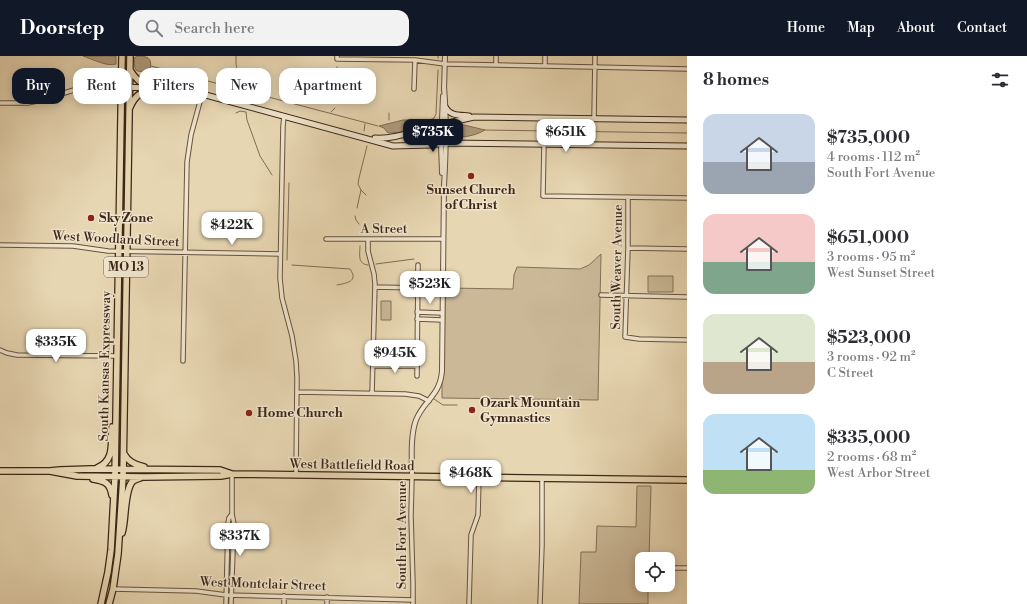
<!DOCTYPE html>
<meta charset="utf-8">
<style>
body{margin:0;font-family:"Libre Bodoni",serif;background:#f2f2f3;color:#2b2b33;height:100vh;display:flex;flex-direction:column;font-size:15px;white-space:nowrap}
*{box-sizing:border-box;margin:0}
p{font-size:13px;color:#7c7c81}
.icon{flex:none;width:22px;height:22px;fill:none;stroke:currentColor;stroke-width:2;stroke-linecap:round;stroke-linejoin:round}
.map{position:relative;flex:1;overflow:hidden}
.side{display:flex;flex-direction:column;background:#fff;width:340px}
.side>*{flex:none}
.top-card{position:absolute;left:12px;top:12px;width:380px;height:36px;display:flex;gap:8px}
.fabs{position:absolute;left:635px;top:496px;display:grid;gap:8px}
.fabs a{display:grid;place-items:center;width:40px;height:40px;border-radius:8px;background:#fff;box-shadow:0 2px 10px #0003;font-size:20px}
.price{position:absolute;translate:-50% -34px;padding:0 9px;border-radius:8px;background:#fff;color:#222;font-size:13px;line-height:26px;filter:drop-shadow(0 1px 2px #0008)}
.price::after{content:'';position:absolute;left:50%;top:24px;width:12px;height:9px;margin-left:-6px;background:inherit;clip-path:polygon(0 0,100% 0,50% 100%)}
.price.selected{background:#111827;color:#fff}
ul{padding:0;list-style:none}
li{display:flex;align-items:center;gap:12px;height:100px;padding:0 16px}
li span{display:grid;place-items:center;flex:none;width:112px;height:80px;border-radius:12px;color:#555}
li>.icon{margin-inline-start:auto}
span .icon{width:48px;height:48px;fill:#fffc;stroke-width:1}
li b{font-size:17px}
h2{display:flex;justify-content:space-between;align-items:center;height:48px;padding:0 16px;font-size:17px}
.pill{padding:0 14px;border-radius:12px;background:#fff;box-shadow:0 2px 10px #0003;font-size:14px;line-height:36px}
.pill.selected{background:#111827;color:#fff}
header{display:flex;align-items:center;gap:24px;box-sizing:border-box;height:56px;padding:0 20px;background:#111827;color:#fff}
header strong{font-size:19px}
nav{display:flex;gap:22px;margin-inline-start:auto;font-size:14px}
.search{width:280px;height:36px;background:#f2f2f3;display:flex;align-items:center;gap:10px;box-sizing:border-box;padding:0 14px;border-radius:12px;color:#7c7c81;font-size:15px}
main{display:flex;flex:1;min-height:0}
.map>svg:first-child{display:block}
.green{fill:#cab897;stroke:#847056}
.water{fill:#ae9a7d;stroke:#816c54}
.lines{fill:none;stroke-linecap:round;stroke-linejoin:round}
.stream{stroke:#816c54;stroke-width:1}
.minor-casing{stroke:#68533d;stroke-width:5.5}
.tertiary-casing{stroke:#68533d;stroke-width:6}
.secondary-casing{stroke:#3e2716;stroke-width:7}
.primary-casing{stroke:#3e2716;stroke-width:8}
.minor{stroke:#efe4cd;stroke-width:3.5}
.tertiary{stroke:#efe4cd;stroke-width:4}
.secondary{stroke:#efe4cd;stroke-width:5}
.primary{stroke:#e7d6b2;stroke-width:5.5}
.poi-dot{fill:#8f2418;stroke:#efe4cd;stroke-width:1.5}
.labels{text-anchor:middle;dominant-baseline:central;stroke-width:3;stroke-linejoin:round;paint-order:stroke}
.shield{fill:#efe4cd;stroke:#73604d;stroke-width:1}
.shield-label{font-size:12px;font-weight:bold;fill:#3e2716}
.poi-label{font-size:13px;font-weight:bold;fill:#3e2716;stroke:#efe4cd;text-anchor:start}
.street-label{font-size:13px;fill:#3e2716;stroke:#efe4cd}
</style>
<header>
<strong>Doorstep</strong>
<div class="search"><svg class="icon" aria-label="search" viewBox="0 0 24 24"><circle cx="10" cy="10" r="6"/><path d="M15 15l6 6"/></svg>Search here</div>
<nav><a>Home</a><a>Map</a><a>About</a><a>Contact</a></nav>
</header>
<main>
<div class="map">
<svg width="687" height="548" viewBox="0 0 687 548">
<rect width="100%" height="100%" fill="#e7d6b2"/>
<filter id="stains"><feTurbulence type="fractalNoise" baseFrequency=".005" numOctaves="4"/><feColorMatrix values="0 0 0 0 .2 0 0 0 0 .09 0 0 0 0 .02 0 0 0 .5 -.17"/></filter>
<radialGradient id="worn" r=".72"><stop offset=".6" stop-color="#630" stop-opacity="0"/><stop offset="1" stop-color="#630" stop-opacity=".3"/></radialGradient>
<!-- green -->
<path class="green" d="M601 198 598 344 442 342V328L444 314 445 232 513 233 514 219 517 211 580 213 589 209Z
M648 220H673V236H648Z
M381 245H391V264H381Z
M637 430H651L649 503H642V529H648V548H579L581 496H596L597 470 636 471Z"/>
<!-- water -->
<path class="water" d="M83 0H116V8C107 11 92 3 83 0Z
M137 0C146 0 153 1 150 13 146 15 137 18 135 12 134 10 135 5 134 2Z
M403 64H424L425 65 427 68 402 76 389 77 387 76 384 72 379 70Z
M453 69H464L485 74C475 80 460 83 449 80L450 70Z"/>
<g class="lines">
<!-- stream -->
<path class="stream" d="M236 0C236 8 235 16 244 19
M438 0V2
M151 10 378 70
M243 22 246 14
M237 32 241 26
M250 43 252 36
M335 47 337 11
M331 56 335 52
M236 57 240 55 246 56 247 64 260 100 272 119
M389 64V57
M426 66 434 62 436 58 438 14
M484 74 687 77
M364 75 365 68
M361 134 366 139
M357 152 361 134 358 128 359 122 367 90
M355 160 356 164 359 168
M360 190C360 198 357 208 368 209
M287 204 289 127
M376 208 414 203
M292 209 350 213C359 226 346 227 337 229
M434 343 443 349H457"/>
<defs>
<path id="minor" d="M337 0V3L415 4 445 8 687 13
M496 9V0
M545 10V0
M414 33 415 4
M0 47H28L41 44 74 34 86 32 121 31
M284 60 283 70 280 222 282 242 292 280 296 305 297 322 296 419
M594 63 595 0
M544 88 543 140 687 142
M628 141V192L625 281 639 283 687 284
M326 183H443
M368 183V195L374 218 375 228 372 337
M0 189 73 190 108 195 280 198
M628 192 687 193
M375 231 418 232
M601 239 687 241
M417 256 442 257
M417 263 442 264
M0 294 7 297 17 299 116 300
M183 305 187 106 191 79 202 38
M373 310H417
M417 320 418 209
M297 336 405 338 419 340 429 345
M412 421 411 460 413 527V548
M669 512H687
M113 533 196 535 226 539 413 544
M226 548 228 467 229 462 232 458
M231 548 234 468 232 458V418
M284 548V540
M327 548V541
M469 548 471 479 478 459 479 421
M540 548 542 489V422"/>
<path id="tertiary" d="M444 34 445 0
M442 117 441 88 443 40
M412 421C412 404 410 380 416 364 424 344 440 340 442 315L444 130C446 97 447 64 444 31"/>
<path id="secondary" d="M121 31 179 33 202 38 393 90 431 89 445 87 687 90
M446 52C450 60 461 59 469 60
M375 82C391 83 406 78 421 74 439 69 456 65 474 61L687 64"/>
<path id="primary" d="M130 51C135 40 139 38 150 32 141 27 135 23 130 14
M124 398C128 406 135 409 144 411
M97 412C115 405 111 387 112 371
M0 415H50L60 414 91 413 220 414 232 418
M50 415 77 420 144 421 221 420 232 418 687 424
M93 423C104 425 110 426 112 439
M122 477C126 464 124 436 132 426 134 424 137 423 140 422
M101 548 108 516 111 494 115 421 122 0
M109 548 113 533 118 498 123 421 130 0"/>
</defs>
<!-- minor casing -->
<use href="#minor" class="minor-casing"/>
<!-- tertiary casing -->
<use href="#tertiary" class="tertiary-casing"/>
<!-- secondary casing -->
<use href="#secondary" class="secondary-casing"/>
<!-- primary casing -->
<use href="#primary" class="primary-casing"/>
<!-- minor -->
<use href="#minor" class="minor"/>
<!-- tertiary -->
<use href="#tertiary" class="tertiary"/>
<!-- secondary -->
<use href="#secondary" class="secondary"/>
<!-- primary -->
<use href="#primary" class="primary"/>
</g>
<!-- markers -->
<g class="poi-dot">
<circle cx="471" cy="120" r="4"/>
<circle cx="91" cy="162" r="4"/>
<circle cx="472" cy="354" r="4"/>
<circle cx="249" cy="357" r="4"/>
</g>
<g class="labels">
<!-- shield labels -->
<rect class="shield" x="104" y="201" width="44" height="20" rx="3"/>
<g class="shield-label">
<text x="126" y="211">MO 13</text>
</g>
<!-- poi labels -->
<g class="poi-label">
<text x="471" y="134" text-anchor="middle">Sunset Church<tspan x="471" dy="15">of Christ</tspan></text>
<text x="99" y="162">Sky Zone</text>
<text x="480" y="347">Ozark Mountain<tspan x="480" dy="15">Gymnastics</tspan></text>
<text x="257" y="357">Home Church</text>
</g>
<!-- street labels -->
<g class="street-label">
<text x="384" y="173">A Street</text>
<text transform="translate(116 183) rotate(3)">West Woodland Street</text>
<text transform="translate(617 211) rotate(-89)">South Weaver Avenue</text>
<text transform="translate(105 310) rotate(-89)">South Kansas Expressway</text>
<text transform="translate(352 409) rotate(1)">West Battlefield Road</text>
<text transform="translate(402 479) rotate(-90)">South Fort Avenue</text>
<text transform="translate(263 528) rotate(2)">West Montclair Street</text>
</g>
</g>
<rect width="100%" height="100%" filter="url(#stains)"/>
<rect width="100%" height="100%" fill="url(#worn)"/>
</svg>
<div class="fabs">
<a><svg class="icon" aria-label="locate" viewBox="0 0 24 24"><circle cx="12" cy="12" r="6"/><path d="M12 2v4M12 18v4M2 12h4M18 12h4"/></svg></a>
</div>
<b class="price selected" style="left:433px;top:97px">$735K</b>
<b class="price" style="left:566px;top:97px">$651K</b>
<b class="price" style="left:232px;top:190px">$422K</b>
<b class="price" style="left:430px;top:249px">$523K</b>
<b class="price" style="left:56px;top:307px">$335K</b>
<b class="price" style="left:395px;top:318px">$945K</b>
<b class="price" style="left:471px;top:438px">$468K</b>
<b class="price" style="left:240px;top:501px">$337K</b>
<div class="top-card">
<a class="pill selected">Buy</a>
<a class="pill">Rent</a>
<a class="pill">Filters</a>
<a class="pill">New</a>
<a class="pill">Apartment</a>
</div>
</div>
<section class="side">
<h2>8 homes<svg class="icon" aria-label="filters" viewBox="0 0 24 24"><path d="M4 7h16M4 17h16"/><circle cx="9" cy="7" r="2"/><circle cx="15" cy="17" r="2"/></svg></h2>
<ul>
<li><span style="background:linear-gradient(#c9d6e8 60%,#9aa5b1 0)"><svg class="icon" aria-label="home" viewBox="0 0 24 24"><path d="M3 11l9-7 9 7M6 9v11h12V9"/></svg></span><div><b>$735,000</b><p>4 rooms · 112 m²</p><p>South Fort Avenue</p></div></li>
<li><span style="background:linear-gradient(#f6c9c9 60%,#7fa58c 0)"><svg class="icon" aria-label="home" viewBox="0 0 24 24"><path d="M3 11l9-7 9 7M6 9v11h12V9"/></svg></span><div><b>$651,000</b><p>3 rooms · 95 m²</p><p>West Sunset Street</p></div></li>
<li><span style="background:linear-gradient(#dfe7d0 60%,#b9a48a 0)"><svg class="icon" aria-label="home" viewBox="0 0 24 24"><path d="M3 11l9-7 9 7M6 9v11h12V9"/></svg></span><div><b>$523,000</b><p>3 rooms · 92 m²</p><p>C Street</p></div></li>
<li><span style="background:linear-gradient(#bfe0f5 70%,#8fb573 0)"><svg class="icon" aria-label="home" viewBox="0 0 24 24"><path d="M3 11l9-7 9 7M6 9v11h12V9"/></svg></span><div><b>$335,000</b><p>2 rooms · 68 m²</p><p>West Arbor Street</p></div></li>
</ul>
</section>
</main>
